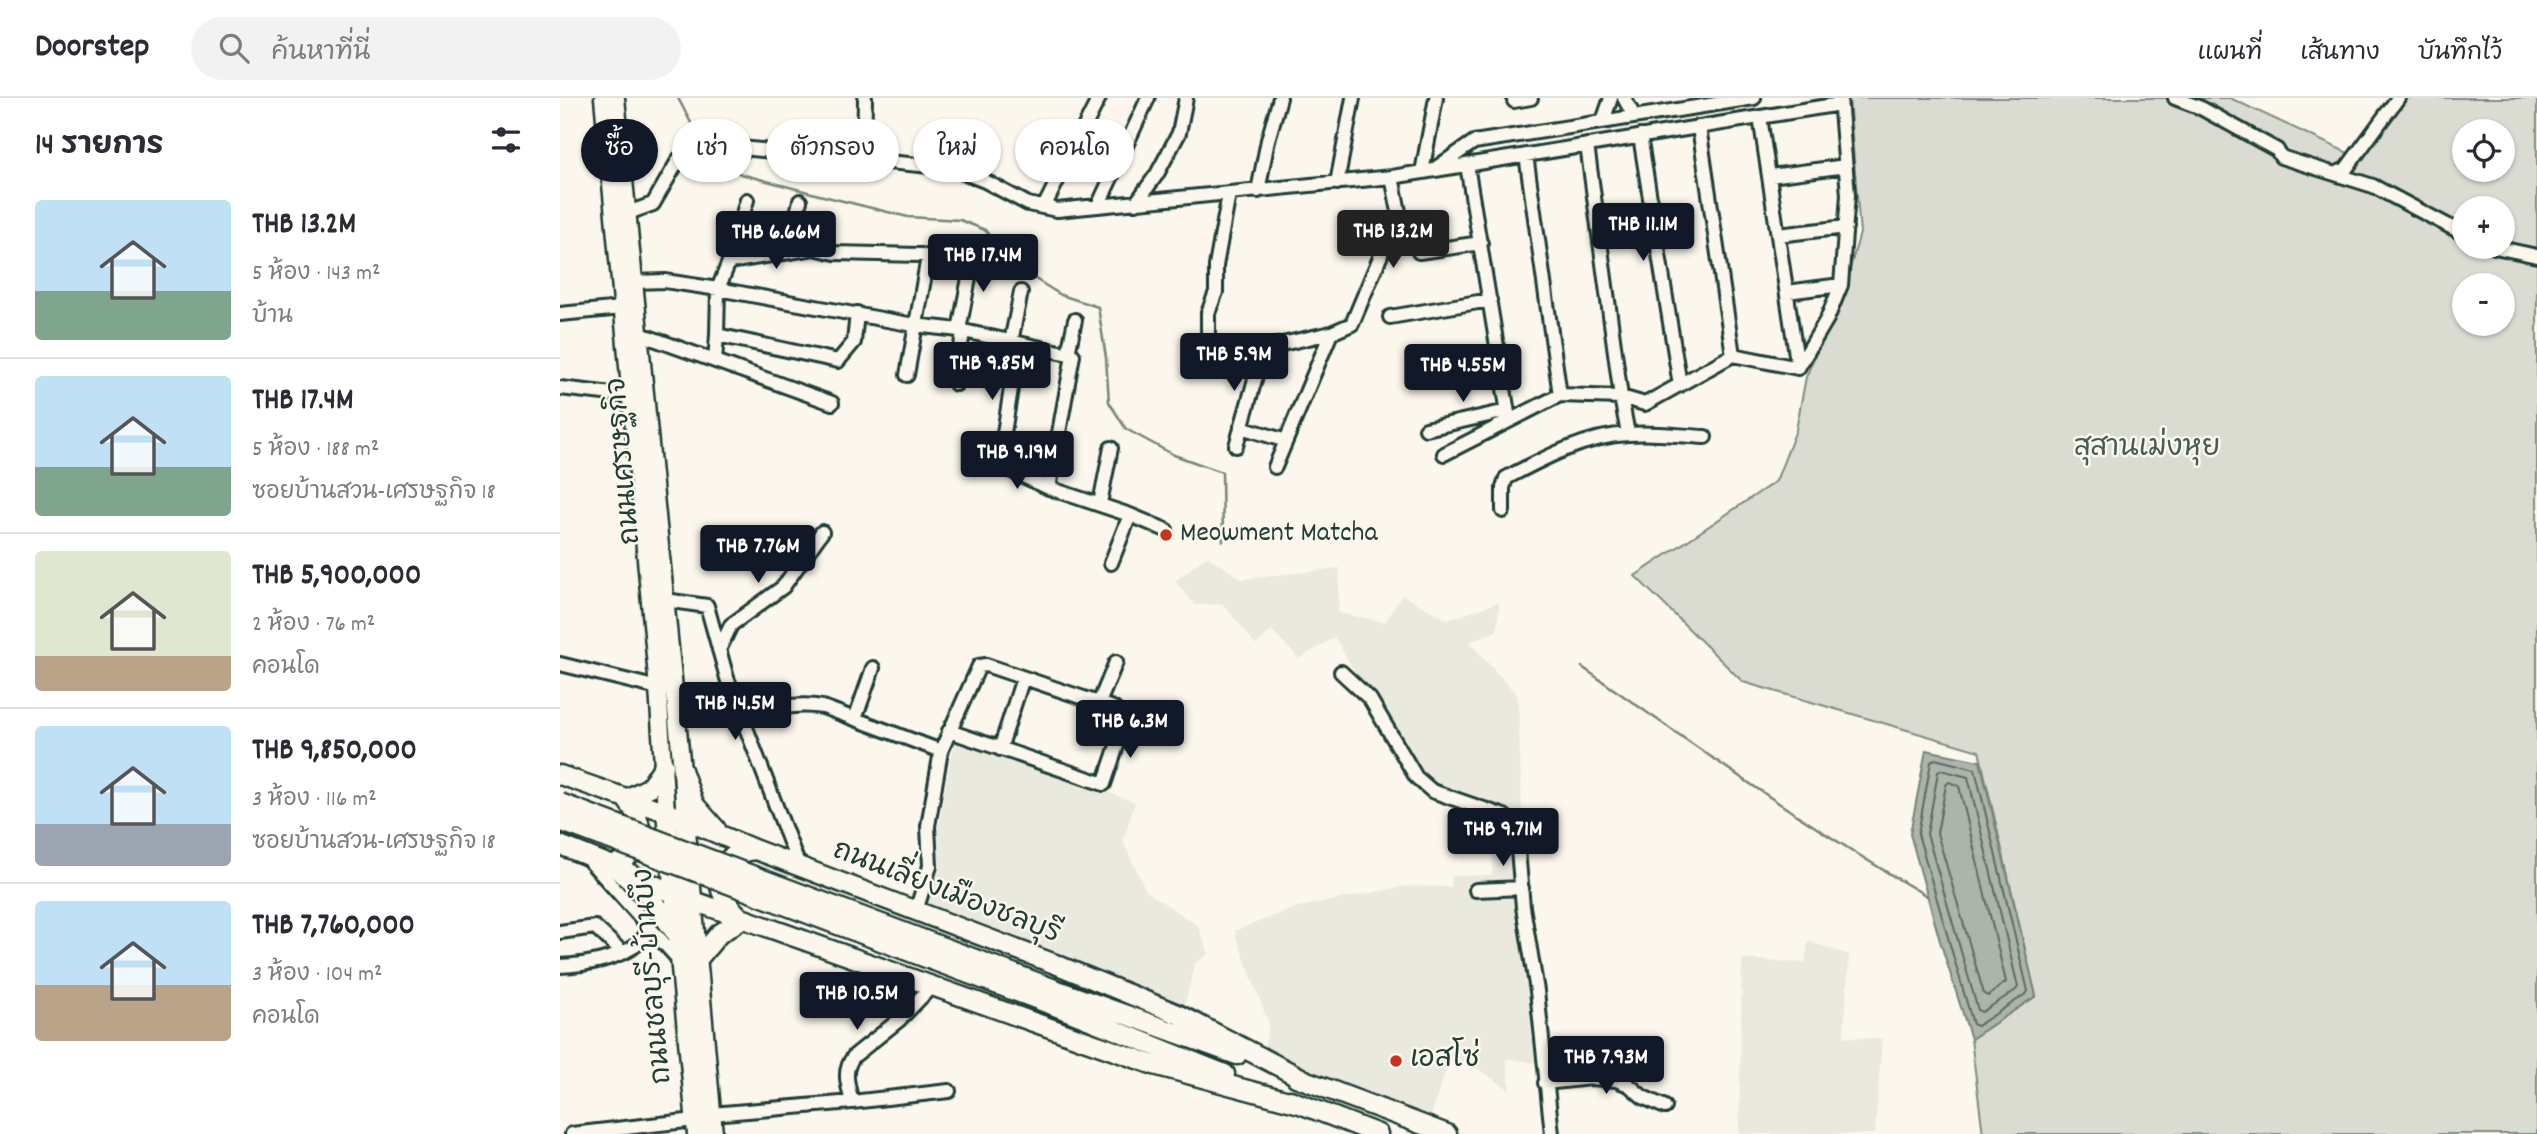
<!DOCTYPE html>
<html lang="th">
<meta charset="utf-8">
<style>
body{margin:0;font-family:Dekko,"Playpen Sans Thai",sans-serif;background:#f2f2f3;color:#2b2b33;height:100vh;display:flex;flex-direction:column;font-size:26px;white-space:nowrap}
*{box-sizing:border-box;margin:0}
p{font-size:23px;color:#7c7c81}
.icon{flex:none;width:38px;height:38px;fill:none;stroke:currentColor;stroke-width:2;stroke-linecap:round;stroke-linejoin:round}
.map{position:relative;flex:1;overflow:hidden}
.details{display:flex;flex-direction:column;background:#fff;width:560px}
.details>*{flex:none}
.banner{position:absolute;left:21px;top:21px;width:665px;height:63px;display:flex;gap:14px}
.controls{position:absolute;left:1892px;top:21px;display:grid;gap:14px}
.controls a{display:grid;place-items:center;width:63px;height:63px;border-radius:50%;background:#fff;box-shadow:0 2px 5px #0004;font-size:35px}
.price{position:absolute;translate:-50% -60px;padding:0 16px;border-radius:7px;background:#111827;color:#fff;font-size:23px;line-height:46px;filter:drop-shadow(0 2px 4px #0008)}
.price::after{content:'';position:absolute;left:50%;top:42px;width:21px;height:16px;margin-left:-10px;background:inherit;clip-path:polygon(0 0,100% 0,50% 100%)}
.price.active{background:#222;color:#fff}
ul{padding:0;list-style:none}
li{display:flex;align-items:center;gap:21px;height:175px;padding:0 35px}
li+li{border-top:2px solid #e1e1e2}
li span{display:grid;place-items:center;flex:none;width:196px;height:140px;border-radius:7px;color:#555}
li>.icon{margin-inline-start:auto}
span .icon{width:84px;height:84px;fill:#fffc;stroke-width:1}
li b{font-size:30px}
h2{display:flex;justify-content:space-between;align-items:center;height:84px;padding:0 35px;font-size:30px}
.tag{padding:0 24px;border-radius:32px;background:#fff;box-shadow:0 2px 5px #0004;font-size:24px;line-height:63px}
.tag.active{background:#111827;color:#fff}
header{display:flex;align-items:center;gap:42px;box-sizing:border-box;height:98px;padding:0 35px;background:#fff;border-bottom:2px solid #e1e1e2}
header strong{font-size:33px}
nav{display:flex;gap:38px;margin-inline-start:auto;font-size:24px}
.search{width:490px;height:63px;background:#f2f2f3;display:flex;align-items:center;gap:18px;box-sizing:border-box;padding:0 24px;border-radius:38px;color:#7c7c81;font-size:26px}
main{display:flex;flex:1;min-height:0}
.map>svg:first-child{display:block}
.built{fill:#eae9de}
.green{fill:#dbdcd1;stroke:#7d8c82;stroke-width:2;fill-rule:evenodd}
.water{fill:#adb4aa;stroke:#74847b;stroke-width:2}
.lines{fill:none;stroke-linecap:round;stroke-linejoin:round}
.shore{stroke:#586d63;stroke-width:2}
.stream{stroke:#74847b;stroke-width:2.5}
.minor-casing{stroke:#1f3d34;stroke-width:18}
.major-casing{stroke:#1f3d34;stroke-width:21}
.highway-casing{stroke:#1f3d34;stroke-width:23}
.minor{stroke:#fbf7ec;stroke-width:12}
.major{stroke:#fbf7ec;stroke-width:16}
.highway{stroke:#fbf7ec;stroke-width:18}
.highway-bridge-casing{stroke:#1f3d34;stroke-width:23;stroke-linecap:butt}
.highway-bridge{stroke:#fbf7ec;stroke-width:18}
.poi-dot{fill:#c8321e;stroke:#fbf7ec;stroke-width:2.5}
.labels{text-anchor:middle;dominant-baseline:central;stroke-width:5;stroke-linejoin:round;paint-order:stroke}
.park-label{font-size:28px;fill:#455d53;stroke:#fbf7ec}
.street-label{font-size:28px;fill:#1f3d34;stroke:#fbf7ec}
.poi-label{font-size:28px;fill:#1f3d34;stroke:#fbf7ec;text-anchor:start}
</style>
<header>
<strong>Doorstep</strong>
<div class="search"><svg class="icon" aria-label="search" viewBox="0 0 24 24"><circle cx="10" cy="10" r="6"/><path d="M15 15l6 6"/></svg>ค้นหาที่นี่</div>
<nav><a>แผนที่</a><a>เส้นทาง</a><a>บันทึกไว้</a></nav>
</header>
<main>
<section class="details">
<h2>14 รายการ<svg class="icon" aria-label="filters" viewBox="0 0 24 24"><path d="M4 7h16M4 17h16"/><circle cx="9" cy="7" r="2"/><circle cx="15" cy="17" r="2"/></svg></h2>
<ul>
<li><span style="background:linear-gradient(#bfe0f5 65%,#7fa58c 0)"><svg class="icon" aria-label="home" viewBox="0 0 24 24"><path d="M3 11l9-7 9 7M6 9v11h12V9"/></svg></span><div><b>THB 13.2M</b><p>5 ห้อง · 143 m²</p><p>บ้าน</p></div></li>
<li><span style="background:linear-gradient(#bfe0f5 65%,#7fa58c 0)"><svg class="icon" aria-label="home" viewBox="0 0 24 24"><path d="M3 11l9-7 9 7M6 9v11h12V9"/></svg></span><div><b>THB 17.4M</b><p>5 ห้อง · 188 m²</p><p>ซอยบ้านสวน-เศรษฐกิจ 18</p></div></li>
<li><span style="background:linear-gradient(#dfe7d0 75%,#b9a48a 0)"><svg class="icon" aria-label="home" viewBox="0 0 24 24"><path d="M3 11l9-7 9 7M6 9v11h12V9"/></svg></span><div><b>THB 5,900,000</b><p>2 ห้อง · 76 m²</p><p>คอนโด</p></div></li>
<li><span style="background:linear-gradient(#bfe0f5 70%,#9aa5b1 0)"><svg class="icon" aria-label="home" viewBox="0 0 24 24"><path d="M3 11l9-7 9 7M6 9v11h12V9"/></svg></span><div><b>THB 9,850,000</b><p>3 ห้อง · 116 m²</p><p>ซอยบ้านสวน-เศรษฐกิจ 18</p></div></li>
<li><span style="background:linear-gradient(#bfe0f5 60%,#b9a48a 0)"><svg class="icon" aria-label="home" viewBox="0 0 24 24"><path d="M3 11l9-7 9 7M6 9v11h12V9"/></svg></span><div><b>THB 7,760,000</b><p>3 ห้อง · 104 m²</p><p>คอนโด</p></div></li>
</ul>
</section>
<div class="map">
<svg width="1977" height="1036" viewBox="0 0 1977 1036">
<rect width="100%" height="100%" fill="#fbf7ec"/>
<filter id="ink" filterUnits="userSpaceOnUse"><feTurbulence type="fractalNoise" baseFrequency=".0143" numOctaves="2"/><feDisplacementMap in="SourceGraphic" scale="14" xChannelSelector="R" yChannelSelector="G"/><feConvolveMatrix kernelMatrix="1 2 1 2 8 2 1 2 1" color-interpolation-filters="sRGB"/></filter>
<g filter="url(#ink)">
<!-- built -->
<path class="built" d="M647 458 682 481 780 470 778 515 825 524 842 497 888 522 939 504 937 533 909 544 958 598 962 716 948 715 877 690 861 677 837 634 816 600 802 587 775 539 739 561 712 532 696 547 663 506 635 507 615 483Z
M397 643 575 704 563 743 586 793 638 828 649 856 635 865 623 914 366 811 380 769 378 732 390 662Z
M933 745 950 747 975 965 946 960 950 992 906 963 888 966 870 1020 753 975 704 950 709 926 674 833 738 809 847 788 891 789 892 778 932 777Z
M1248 843 1289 857 1284 939 1322 941 1315 1036H1179L1182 861 1245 865Z"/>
<!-- green -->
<path class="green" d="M1289 0H1670L1790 56 1830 0H1977V1036H1423L1411 941 1476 898 1419 653 1183 584 1075 478 1216 383 1236 332 1246 279 1286 185 1300 135ZM1904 33H1942V72H1904ZM1904 110H1942V149H1904ZM1904 187H1942V226H1904Z"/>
<!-- water -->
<path class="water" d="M1366 652 1420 663 1476 898 1411 941 1380 843 1350 736Z"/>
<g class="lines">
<!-- shore -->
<path class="shore" d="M1375 661 1415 671 1468 893 1466 896 1417 928 1413 926 1358 736 1371 664Z
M1381 672 1408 679 1458 889 1456 892 1422 914 1418 912 1367 736 1378 674Z
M1389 684 1399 688 1446 884 1428 898 1424 896 1377 735 1386 687Z"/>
<!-- stream -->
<path class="stream" d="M118 0 141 44
M146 53 152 63 181 76 259 97 348 119 400 122 425 132 451 166 501 197 538 209 546 260 549 304 566 331 614 357 662 374 663 443
M1022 569C1135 648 1248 729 1367 798"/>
<defs>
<path id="minor" d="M954 0V3L971 0
M1064 0 1074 18
M1615 0 1641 10 1717 52 1721 59 1813 88 1904 136
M1200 19 1238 270
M1043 23 1051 0
M1139 29 1173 257
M1080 38 1120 287
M1027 47 1061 299 1068 336
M966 57 1000 297
M304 61 305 0
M907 67 949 321
M876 70 914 44 1194 0
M862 74 876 0
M1777 75 1786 71 1838 0
M1210 78 1286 68
M777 85 793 0
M698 93 708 42 720 0
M576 105 597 76 619 35 626 0
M538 108 588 0
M484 109 539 0
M68 115 93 106 119 61 134 52 150 47 391 70 425 83 468 106 497 112 832 79 1280 6
M1218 137 1286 129
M1935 149 1977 158
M227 154 240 103
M859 154 921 145
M169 164 187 102
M74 184 105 183 158 191 354 227 399 232 513 257 489 390 570 417 551 465
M1227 194 1281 187
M297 215 294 244 278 263 157 237 158 191 169 164 254 150 275 155 361 157 368 159 347 277
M0 216 62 210
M830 219 930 202
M399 232 414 154
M80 236 272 305
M451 244 461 194
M458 246 439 367 489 390
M648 253V215L656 194V168L669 96
M508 256 515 222
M155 263 157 237
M1238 270 1267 221 1281 187 1288 97 1280 0
M860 272 938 257
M396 286 403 233
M0 290 70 298
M681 329 726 343
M866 331 947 313
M676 348 704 250 771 235 792 226 839 114 832 79
M884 356 1000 297 1061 299 1085 306 1173 257 1238 270
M715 369 771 235
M540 405 551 350
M943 413V390L946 380C984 360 1025 338 1069 336 1094 334 1120 338 1145 339
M570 417 606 432
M105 502 147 508 167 580 239 768
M159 552 171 527 223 489 262 434
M0 566 98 590
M781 574 810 601 856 679 872 693 944 718 956 729 963 809 977 893 992 1036
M539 605 556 564
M184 620C212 611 234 604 263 609L381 653
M295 621 313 570
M440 651 463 580
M916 792 962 790
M356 813 370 768 368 728 381 653 419 568 426 567 553 610 562 618 564 627 544 686 389 633
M90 830 120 863
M0 834 35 829 62 854
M0 868C25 867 60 861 80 844 84 841 87 834 90 830L27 760
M985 985 1031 980 1056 982 1069 987 1083 999 1105 1009
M292 1004C288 987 282 973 294 958L339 922 372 888
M152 1016 292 1004 389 993
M12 1036 135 1022"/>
<path id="major" d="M43 0 98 590 106 714
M56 0 122 672 125 722"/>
<path id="highway" d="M122 672 134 706 156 731
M0 677 106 714 196 752 495 866 620 917 745 982
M66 701C88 728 85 752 53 768L90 799 114 833
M66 701 90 689 104 667
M106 714 137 1036
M125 722 153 1036
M0 747 53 768 114 796 594 967 740 1006
M179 818C150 791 150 756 196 752
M138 861 159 836 182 821
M500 893 677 957
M492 907 665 976
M736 979 887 1036
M730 1002 818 1036"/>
</defs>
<!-- minor casing -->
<use href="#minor" class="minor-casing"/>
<!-- major casing -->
<use href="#major" class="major-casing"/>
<!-- highway casing -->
<use href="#highway" class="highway-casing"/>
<!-- minor -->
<use href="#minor" class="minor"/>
<!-- major -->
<use href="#major" class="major"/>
<!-- highway -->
<use href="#highway" class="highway"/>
<defs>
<path id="highway-bridge" d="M0 705 500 893
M0 723 492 907"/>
</defs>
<!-- highway-bridge casing -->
<use href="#highway-bridge" class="highway-bridge-casing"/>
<!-- highway-bridge -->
<use href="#highway-bridge" class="highway-bridge"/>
</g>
</g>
<!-- markers -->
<g class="poi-dot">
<circle cx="606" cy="437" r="7"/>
<circle cx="836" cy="963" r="7"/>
</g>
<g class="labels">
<!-- park labels -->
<g class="park-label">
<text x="1587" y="352">สุสานเม่งหุย</text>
</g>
<!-- street labels -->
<g class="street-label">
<text transform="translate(66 363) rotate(-95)">ถนนเศรษฐกิจ</text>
<text transform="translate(386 796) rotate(21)">ถนนเลี่ยงเมืองชลบุรี</text>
<text transform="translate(95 878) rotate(-95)">ถนนชลบุรี-บ้านบึง</text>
</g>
<!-- poi labels -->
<g class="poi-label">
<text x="620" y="437">Meowment Matcha</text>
<text x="850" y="963">เอสโซ่</text>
</g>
</g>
</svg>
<div class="controls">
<a><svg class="icon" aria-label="locate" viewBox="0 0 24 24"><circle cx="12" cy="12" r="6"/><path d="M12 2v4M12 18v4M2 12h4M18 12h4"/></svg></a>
<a>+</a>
<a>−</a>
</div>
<b class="price" style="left:1083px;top:165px">THB 11.1M</b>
<b class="price active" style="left:833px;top:172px">THB 13.2M</b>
<b class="price" style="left:216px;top:173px">THB 6.66M</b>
<b class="price" style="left:423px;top:196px">THB 17.4M</b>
<b class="price" style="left:674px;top:295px">THB 5.9M</b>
<b class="price" style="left:432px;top:304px">THB 9.85M</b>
<b class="price" style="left:903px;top:306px">THB 4.55M</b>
<b class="price" style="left:457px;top:393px">THB 9.19M</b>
<b class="price" style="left:198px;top:487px">THB 7.76M</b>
<b class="price" style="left:175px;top:644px">THB 14.5M</b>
<b class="price" style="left:570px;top:662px">THB 6.3M</b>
<b class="price" style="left:943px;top:770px">THB 9.71M</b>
<b class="price" style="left:297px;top:934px">THB 10.5M</b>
<b class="price" style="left:1046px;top:998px">THB 7.93M</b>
<div class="banner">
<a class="tag active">ซื้อ</a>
<a class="tag">เช่า</a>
<a class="tag">ตัวกรอง</a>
<a class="tag">ใหม่</a>
<a class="tag">คอนโด</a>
</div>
</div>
</main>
